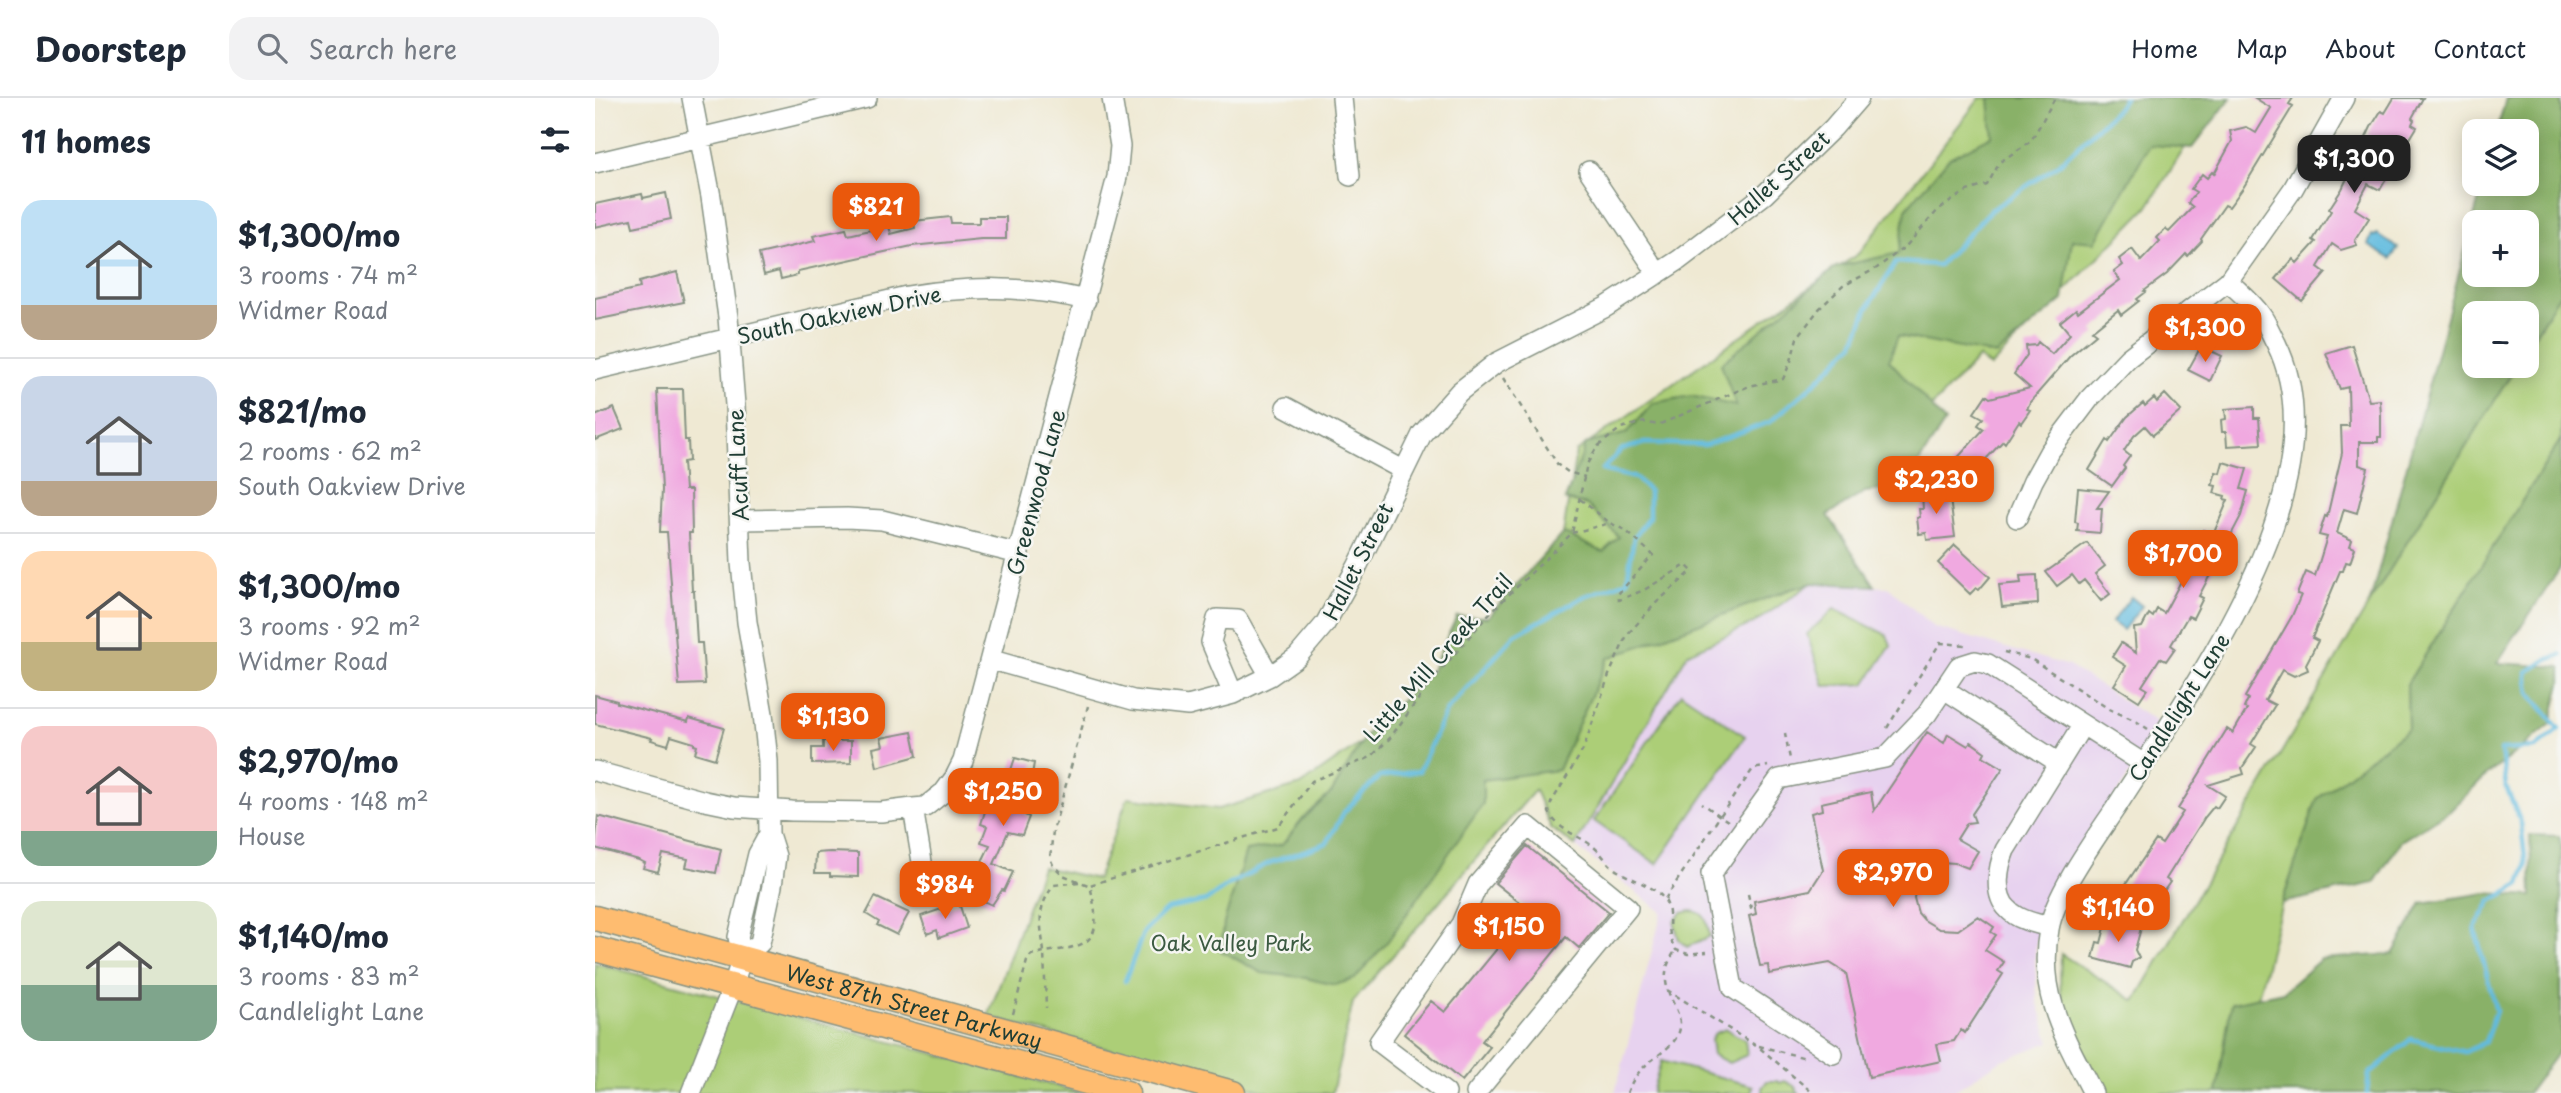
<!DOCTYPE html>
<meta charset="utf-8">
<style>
body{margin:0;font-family:"Playpen Sans",sans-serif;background:#f2f2f3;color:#1f2937;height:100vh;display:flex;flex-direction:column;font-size:26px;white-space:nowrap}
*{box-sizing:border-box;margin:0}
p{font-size:23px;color:#747a83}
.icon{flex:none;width:38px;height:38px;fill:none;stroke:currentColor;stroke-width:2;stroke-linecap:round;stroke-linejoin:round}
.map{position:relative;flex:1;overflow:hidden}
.drawer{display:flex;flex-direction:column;background:#fff;width:595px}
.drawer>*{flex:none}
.controls{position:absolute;left:1867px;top:21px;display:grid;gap:14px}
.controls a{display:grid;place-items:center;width:77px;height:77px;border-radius:14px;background:#fff;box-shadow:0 4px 18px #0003;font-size:35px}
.price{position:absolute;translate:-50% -60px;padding:0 16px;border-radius:14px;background:#ea580c;color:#fff;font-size:23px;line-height:46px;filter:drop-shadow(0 2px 4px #0008)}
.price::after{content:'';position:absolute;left:50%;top:42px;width:21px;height:16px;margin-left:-10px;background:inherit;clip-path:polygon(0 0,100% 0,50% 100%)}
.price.active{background:#222;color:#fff}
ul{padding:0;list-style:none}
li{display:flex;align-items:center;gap:21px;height:175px;padding:0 21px}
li+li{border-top:2px solid #e0e1e3}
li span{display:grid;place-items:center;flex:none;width:196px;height:140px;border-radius:21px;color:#555}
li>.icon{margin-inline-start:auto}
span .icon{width:84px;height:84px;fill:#fffc;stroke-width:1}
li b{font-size:30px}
h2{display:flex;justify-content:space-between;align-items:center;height:84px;padding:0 21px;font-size:30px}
header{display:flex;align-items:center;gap:42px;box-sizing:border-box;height:98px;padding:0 35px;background:#fff;border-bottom:2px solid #e0e1e3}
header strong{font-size:33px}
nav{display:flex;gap:38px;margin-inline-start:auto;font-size:24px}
.search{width:490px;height:63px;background:#f2f2f3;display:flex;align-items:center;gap:18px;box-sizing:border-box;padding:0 24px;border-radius:21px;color:#747a83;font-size:26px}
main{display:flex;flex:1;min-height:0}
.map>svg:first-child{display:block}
.built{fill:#e7d2ef}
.green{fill:#acce77;stroke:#668656;stroke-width:2}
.forest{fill:#89b168;stroke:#54774e;stroke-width:2;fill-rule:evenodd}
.water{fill:#61bbdf;stroke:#407c8a;stroke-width:2}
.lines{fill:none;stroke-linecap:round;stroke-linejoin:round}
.stream{stroke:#61bbdf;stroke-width:4.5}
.building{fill:#f0a9e0}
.minor-casing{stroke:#879384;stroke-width:22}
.major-casing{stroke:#879384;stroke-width:27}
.path{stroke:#879384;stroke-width:2.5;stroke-dasharray:5 5;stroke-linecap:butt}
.minor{stroke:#fff;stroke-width:19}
.major{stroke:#febc70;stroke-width:24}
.labels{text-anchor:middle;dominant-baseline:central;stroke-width:5;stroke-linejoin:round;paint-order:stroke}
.street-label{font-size:21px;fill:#1f3d34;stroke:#f6f6f2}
.park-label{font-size:21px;fill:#3b5a41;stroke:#f6f6f2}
</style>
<header>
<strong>Doorstep</strong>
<div class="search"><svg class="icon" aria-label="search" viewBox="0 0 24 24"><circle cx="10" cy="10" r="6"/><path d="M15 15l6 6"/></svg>Search here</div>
<nav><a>Home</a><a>Map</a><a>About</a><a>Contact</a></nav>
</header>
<main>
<section class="drawer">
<h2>11 homes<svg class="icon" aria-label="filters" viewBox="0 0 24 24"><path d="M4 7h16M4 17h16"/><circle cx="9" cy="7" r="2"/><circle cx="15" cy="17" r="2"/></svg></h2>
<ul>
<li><span style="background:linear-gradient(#bfe0f5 75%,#b9a48a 0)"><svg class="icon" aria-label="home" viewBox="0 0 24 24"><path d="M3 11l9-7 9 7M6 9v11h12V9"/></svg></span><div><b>$1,300/mo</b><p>3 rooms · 74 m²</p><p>Widmer Road</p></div></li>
<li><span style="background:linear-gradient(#c9d6e8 75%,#b9a48a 0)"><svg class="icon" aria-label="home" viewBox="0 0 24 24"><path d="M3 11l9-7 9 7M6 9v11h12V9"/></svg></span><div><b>$821/mo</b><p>2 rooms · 62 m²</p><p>South Oakview Drive</p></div></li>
<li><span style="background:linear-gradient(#ffd9b3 65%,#c2b280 0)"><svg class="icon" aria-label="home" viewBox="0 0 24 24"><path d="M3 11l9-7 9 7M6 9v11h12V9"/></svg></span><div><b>$1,300/mo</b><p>3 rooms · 92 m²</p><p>Widmer Road</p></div></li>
<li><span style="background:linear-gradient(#f6c9c9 75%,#7fa58c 0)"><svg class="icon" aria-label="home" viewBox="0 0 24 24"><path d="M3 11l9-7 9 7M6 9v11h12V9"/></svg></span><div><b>$2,970/mo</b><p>4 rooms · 148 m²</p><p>House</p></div></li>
<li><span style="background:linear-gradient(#dfe7d0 60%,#7fa58c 0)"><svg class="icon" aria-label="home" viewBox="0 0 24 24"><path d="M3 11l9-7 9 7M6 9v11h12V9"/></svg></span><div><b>$1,140/mo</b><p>3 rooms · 83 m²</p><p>Candlelight Lane</p></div></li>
</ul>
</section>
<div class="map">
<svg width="1966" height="995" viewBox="0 0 1966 995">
<rect width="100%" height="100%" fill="#f6f6f2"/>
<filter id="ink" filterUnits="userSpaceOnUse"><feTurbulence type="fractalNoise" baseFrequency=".0143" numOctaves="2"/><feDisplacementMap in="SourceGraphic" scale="14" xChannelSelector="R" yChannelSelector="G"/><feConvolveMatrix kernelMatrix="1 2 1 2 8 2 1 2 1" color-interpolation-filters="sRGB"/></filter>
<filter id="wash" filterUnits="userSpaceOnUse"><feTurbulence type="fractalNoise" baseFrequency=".00686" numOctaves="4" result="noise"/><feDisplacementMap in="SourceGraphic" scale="28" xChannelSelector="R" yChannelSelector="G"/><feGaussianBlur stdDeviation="1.57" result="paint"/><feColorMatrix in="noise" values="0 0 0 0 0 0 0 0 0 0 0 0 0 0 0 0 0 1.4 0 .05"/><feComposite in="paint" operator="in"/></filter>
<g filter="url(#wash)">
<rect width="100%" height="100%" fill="#efe9d3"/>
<!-- built -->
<path class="built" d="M1217 485 1293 489 1339 529 1474 568 1566 627 1457 797 1441 845 1440 860 1442 902 1455 944 1405 963 1356 995H1020L1067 814 980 748 1093 555 1159 525Z"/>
<!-- green -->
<path class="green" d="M1385 0H1621L1552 110 1395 269 1384 259 1233 417 1217 485 1159 525 1093 555 980 748 956 730 940 692 758 904 737 995H677L393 919 447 769 502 781 533 699 623 711 706 687 786 631 967 443 981 354 1264 155Z
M1966 194V341L1812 586 1813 631 1722 701 1687 805 1663 899 1636 906 1622 995H1510C1493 963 1473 931 1466 895 1464 882 1466 869 1466 856L1540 903 1775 504 1921 268H1932V249Z
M1239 511 1292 537 1296 548 1270 586 1229 588 1212 536Z
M1086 595 1150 638 1062 766 999 723Z
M1096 813C1112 814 1112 825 1115 838L1092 849 1084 842 1079 823 1087 815Z
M0 865 487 995H0Z
M1131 931 1150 942 1152 957 1134 965 1118 957 1116 941 1120 935Z
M1066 963 1158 988 1156 995H1057Z
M1172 983H1182L1185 985 1190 983 1199 988 1204 995H1168L1167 990Z"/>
<!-- forest -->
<path class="forest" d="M1394 0H1636L1597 50 1554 47 1500 144 1477 142 1468 202 1401 257 1303 238 1294 262 1350 324 1308 389 1270 394 1233 417 1280 488 1218 485 1196 491 1013 560 963 672 888 682V706L793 843 760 881 740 887 706 879 667 875 626 853 629 825 651 753 687 747 708 721 737 694 772 635 836 574 862 518 893 519 968 435 1008 454 1024 439 992 407 970 402 991 346 1032 335 1058 305 1096 298 1141 308 1126 266 1241 169 1304 155 1311 111 1354 60 1397 38Z
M1911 0H1966V194L1932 249V215H1880V268H1921L1775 504 1888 86H1932V33H1902ZM1932 124V177H1880V124Z
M1966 341V469L1902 565 1966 569V585L1956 626 1886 682 1855 713 1806 743 1779 785 1687 805 1722 701 1813 631 1812 586Z
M1935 737 1964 738 1966 749V950L1933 995H1622L1636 905 1688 894 1726 861 1798 856 1827 805 1891 795 1937 798Z"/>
<!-- water -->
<path class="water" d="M1782 136 1803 150 1796 161 1773 147 1777 137 1780 138Z
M1536 499 1547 508 1528 532 1517 524Z"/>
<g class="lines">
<!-- stream -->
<path class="stream" d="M530 883 549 833 572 811 611 803 630 789 674 765 732 745 749 714 784 679 824 673 851 613 920 537 990 498 1032 483 1039 439 1054 419V393L1041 380 1007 372 1026 352 1050 345 1110 347 1175 324 1221 284 1259 245 1272 211 1301 164 1344 167 1396 112 1463 67 1521 12 1529 0
M1772 995 1774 976 1816 941 1870 954 1890 944 1901 913 1880 830 1896 803 1925 786 1931 768 1926 725 1911 688 1906 652 1941 650 1964 631 1935 595 1932 574 1951 562 1966 557"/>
</g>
<g id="blocks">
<!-- building -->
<path class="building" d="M1660 0H1698L1694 6 1698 8 1648 90 1634 109 1630 107 1606 141 1607 143 1593 158 1591 156 1572 176 1549 193 1551 194 1542 201 1544 203 1526 217 1523 212 1497 233 1501 236 1475 258 1435 304 1432 311 1435 312 1426 325 1424 323 1410 345 1408 343 1390 362 1394 366 1373 391 1360 378 1363 374 1356 367 1389 331 1383 327 1388 320 1379 315 1391 297 1395 300 1435 290 1419 276 1432 257 1431 248 1441 247 1443 244 1457 256 1475 236 1465 224 1481 211 1483 214 1525 182 1519 174 1528 167 1524 161 1537 151 1546 163 1565 143 1562 140 1570 131 1574 134 1598 109 1593 105 1601 94 1596 91 1607 76 1612 80 1617 74 1619 76 1637 43 1635 33 1651 29 1661 35 1676 10Z
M1799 0H1828L1817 20 1819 22 1817 26 1822 29 1810 49 1801 44 1787 72 1794 76 1785 92 1773 86 1760 111 1774 120 1760 142 1762 147 1746 152 1737 146 1723 169 1731 175 1707 203 1681 181 1698 161 1702 165 1721 144 1718 142 1736 113 1734 111 1747 91 1776 29 1786 13 1790 15Z
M71 95 76 121 38 129 36 121 0 129V106L47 96 48 100Z
M355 119 356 125H384V119H411V141H386L317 148 203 173V177L186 181 184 173 169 177 164 156 220 143 218 138 251 131 253 137 294 128 296 136 320 130 319 123Z
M82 174 89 204 0 222V200L45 190 44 184Z
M1757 247 1774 303 1785 302 1786 317V339H1783V344H1764V367L1773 370 1762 415 1749 411 1742 435 1757 442 1755 448 1760 450 1755 465 1751 464 1748 473H1745L1717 540 1723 543 1711 566 1713 572 1699 578 1687 572 1670 602 1680 607 1656 646 1661 649 1647 670 1649 676 1613 687 1630 698 1622 710 1619 708 1610 719 1571 781 1575 784 1562 803 1564 811 1547 815 1522 799 1561 742 1567 746 1588 714 1583 711 1632 631 1638 635 1652 611 1649 610 1653 601 1650 599 1697 518 1706 497 1702 496 1711 474 1720 478 1732 439 1724 437 1730 418 1732 419 1747 355 1746 328H1754L1753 289 1745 291 1731 255Z
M1612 251 1627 258 1615 283 1593 272 1604 252 1610 255Z
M62 291H88L90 342H93L94 363 88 364 90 392H96L97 435H94L97 493H99L102 545H107L110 586 84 587 72 434H65L67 392Z
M1570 296 1586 313 1558 337 1550 328 1539 338 1529 353 1535 358 1528 368 1530 370 1517 388 1494 372 1512 342 1514 344 1532 319 1548 305 1550 308 1559 300 1562 304Z
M1659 309V320H1664L1666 346 1632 348 1631 334H1627L1626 322 1631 321 1630 311Z
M19 310 28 331 0 342V318Z
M1628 364 1652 371 1646 391 1653 393 1646 418 1604 498 1608 500 1598 520 1593 518 1576 547 1580 550 1571 563 1565 560 1547 588 1552 591 1544 603 1519 587 1531 568 1517 559 1526 545 1541 555 1539 530 1547 529 1554 516 1558 519 1562 511 1569 515 1599 459 1592 456 1598 443 1602 445 1608 432 1618 437 1633 402 1629 401 1630 398 1619 395 1621 388 1617 387 1621 374 1625 375Z
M1483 390 1514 393 1502 410H1507L1505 435 1482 433 1483 425 1480 424Z
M1354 393 1360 439 1332 442 1331 435 1324 436 1322 420 1325 419 1324 411H1328L1327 396Z
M1492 445 1510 468 1500 476 1515 496 1506 503 1489 482 1484 486 1477 477 1462 488 1451 474Z
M1360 447 1395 479 1384 492 1381 490 1375 496 1343 465Z
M1442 477 1443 506 1407 509 1404 487 1426 485 1425 478Z
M0 597 22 603V605L93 624 94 620 129 630 120 661 100 655 102 648 99 647V645L76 638 73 647 56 642 57 640 0 626Z
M317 634 322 658 282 669 278 650 288 648 286 640Z
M1332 634 1349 645 1353 636 1373 648 1376 644 1390 654 1388 658 1408 670 1377 716 1380 724 1372 725 1362 741 1383 753 1373 770 1360 765 1346 764 1330 772 1324 780 1321 788 1319 800 1323 815 1329 822 1344 831 1363 832 1383 818 1399 829 1396 834 1401 837 1390 852 1409 864 1403 873 1408 876 1370 935 1366 932 1359 943 1342 946 1346 963 1274 979 1251 875 1235 865 1174 876 1173 867 1165 868 1154 818 1161 816 1159 803 1215 792 1228 772 1216 715 1227 712 1226 705 1276 694 1279 713Z
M228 643H256V665L217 666V650H228Z
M420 660 439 665 436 683 439 684 430 717 434 719 427 737 413 734 399 766 418 774 409 793 407 792 397 807 376 797 383 782 379 780 395 747 386 744 392 728 386 726 393 704 400 707 408 676 412 677 414 672H416Z
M3 718 126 751 121 775 91 769 93 761 68 756 63 774 48 770 50 765 44 762 0 750Z
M932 748 1014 814 984 850 971 839 887 943 895 949 867 983 809 936 836 903 850 914 934 812 900 785Z
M235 754 263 755V779L235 778V775H220L221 755Z
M280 799 314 815 302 837 282 827 284 824 271 816Z
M364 805 372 830 344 840 342 832 332 836 326 818Z
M1512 822 1546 830 1540 852 1544 860 1537 864 1535 870 1498 860 1502 844 1506 845Z"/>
</g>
</g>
<g filter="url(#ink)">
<use href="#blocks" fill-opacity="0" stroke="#879384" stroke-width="2"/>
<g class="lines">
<defs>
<path id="minor" d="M97 0 116 99 133 219 140 307 146 465 152 524 168 616 173 663 174 736 181 758 177 788 165 845 147 859
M747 0 755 78
M0 65 272 0
M994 73 1063 176
M0 272 312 198C373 188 430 187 491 202
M691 309 808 372
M1422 420 1438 383 1454 354 1495 300 1533 260 1633 183 1698 91 1749 0
M145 422 252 420 287 422 424 456
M397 562 538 602 593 608 638 596 675 578 702 559 730 526 762 469 827 336 864 294 901 265 1011 209 1084 162 1169 97 1238 30 1264 0
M1349 591 1464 665
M638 596 616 544 622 521 643 522 675 578
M0 673 110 703 139 709 197 713 286 714 318 710 330 709 349 694 360 679 368 663 522 79 525 48 517 0
M318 710 327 764
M1454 829C1440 825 1423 822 1413 811 1398 797 1403 769 1410 752L1487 628
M1238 956 1138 890 1116 776 1184 681 1290 660 1332 616 1364 568 1380 563 1393 566 1549 666
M96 995 138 888 147 859 143 839 163 756 174 736
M851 995 784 944 866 826 883 786 933 728 1033 810 881 995
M1498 995C1470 940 1442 896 1454 831 1460 796 1500 741 1520 711 1593 596 1751 385 1681 245 1676 236 1672 225 1666 217 1657 204 1644 194 1633 183"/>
<g id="major">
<path id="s1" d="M0 820 638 995"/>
<path d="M0 851 532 995"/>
</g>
</defs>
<!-- minor casing -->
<use href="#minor" class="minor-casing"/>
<!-- major casing -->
<use href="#major" class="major-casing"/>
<!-- path -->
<path class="path" d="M908 280 963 367 973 374 990 379
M985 401 1015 425
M977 435 1015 425 1030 432 1058 457 1023 496 1024 502 1049 492 1091 467 1097 473 1061 505 1032 537 1014 577 988 652 956 705 954 714C963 733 985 737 1000 750 1008 757 1013 767 1023 773 1037 782 1058 787 1069 801 1080 816 1068 833 1081 852L1093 856 1112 854
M1409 554 1436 561 1514 611 1539 622 1553 631
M493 608 458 733 455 760 458 767 468 777 493 787
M1292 630 1345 545 1371 547
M1190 635 1195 661
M1133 723 1125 718 1158 671 1173 668
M484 784 459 787C440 812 446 826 449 854 502 848 507 840 495 787L683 729 717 683 776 659 795 640 835 585 893 517 977 435 992 366 1002 349 1026 330 1049 324 1063 327 1154 288 1188 281 1196 263 1202 240 1224 211 1248 188 1282 170 1311 148 1344 111 1372 93 1392 87 1405 64 1436 43 1460 0
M1153 796 1157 814
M1070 801 1125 718 1107 705
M1072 892 1166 951 1218 995
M418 916 432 863 436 857 449 854 451 910
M1164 948 1211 960
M1032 995C1036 985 1041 976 1050 968 1060 958 1079 949 1084 934 1092 910 1053 889 1081 852"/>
<!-- minor -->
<use href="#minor" class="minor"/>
<!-- major -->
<use href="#major" class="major"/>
</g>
</g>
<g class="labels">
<!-- street labels -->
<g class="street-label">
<text transform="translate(1183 79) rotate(-42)">Hallet Street</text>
<text transform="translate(244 216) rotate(-12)">South Oakview Drive</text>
<text transform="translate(142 367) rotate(-93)">Acuff Lane</text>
<text transform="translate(440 394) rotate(-75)">Greenwood Lane</text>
<text transform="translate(762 463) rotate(-63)">Hallet Street</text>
<text transform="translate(842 559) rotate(-49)">Little Mill Creek Trail</text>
<text transform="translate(1583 609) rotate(-58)">Candlelight Lane</text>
<text stroke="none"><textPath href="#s1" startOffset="331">West 87th Street Parkway</textPath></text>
</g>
<!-- park labels -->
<g class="park-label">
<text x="636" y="844">Oak Valley Park</text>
</g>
</g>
</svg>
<div class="controls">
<a><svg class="icon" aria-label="layers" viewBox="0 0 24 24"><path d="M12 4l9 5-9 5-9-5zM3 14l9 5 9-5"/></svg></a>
<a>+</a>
<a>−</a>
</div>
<b class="price active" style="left:1759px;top:97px">$1,300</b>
<b class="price" style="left:281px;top:145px">$821</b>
<b class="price" style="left:1610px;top:266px">$1,300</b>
<b class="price" style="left:1341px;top:418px">$2,230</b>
<b class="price" style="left:1588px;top:492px">$1,700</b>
<b class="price" style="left:238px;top:655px">$1,130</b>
<b class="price" style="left:408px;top:730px">$1,250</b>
<b class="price" style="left:1298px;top:811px">$2,970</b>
<b class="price" style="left:350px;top:823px">$984</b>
<b class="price" style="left:1523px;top:846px">$1,140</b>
<b class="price" style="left:914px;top:865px">$1,150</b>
</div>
</main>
